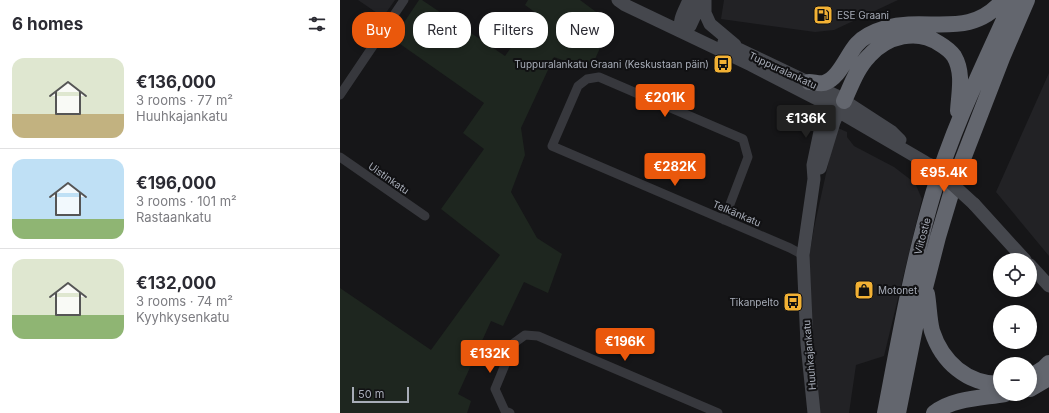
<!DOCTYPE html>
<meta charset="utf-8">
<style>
body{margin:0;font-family:Inter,sans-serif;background:#f2f2f3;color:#2b2b33;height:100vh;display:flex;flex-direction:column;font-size:15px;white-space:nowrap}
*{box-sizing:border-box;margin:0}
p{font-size:13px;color:#7c7c81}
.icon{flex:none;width:22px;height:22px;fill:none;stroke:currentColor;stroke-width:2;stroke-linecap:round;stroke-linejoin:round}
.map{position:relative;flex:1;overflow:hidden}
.sheet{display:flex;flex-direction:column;background:#fff;width:340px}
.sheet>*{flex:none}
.hud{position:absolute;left:12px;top:12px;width:380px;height:36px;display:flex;gap:8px}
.tools{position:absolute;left:653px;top:253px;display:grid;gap:8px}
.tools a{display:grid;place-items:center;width:44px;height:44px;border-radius:50%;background:#fff;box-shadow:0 2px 6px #0003;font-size:20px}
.scale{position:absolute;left:12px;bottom:10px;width:57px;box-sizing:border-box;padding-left:4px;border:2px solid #a8adb8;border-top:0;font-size:11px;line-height:14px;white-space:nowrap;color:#a8adb8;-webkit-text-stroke:3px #111113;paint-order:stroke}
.price{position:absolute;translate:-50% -34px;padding:0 9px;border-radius:4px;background:#ea580c;color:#fff;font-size:13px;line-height:26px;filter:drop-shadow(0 1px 2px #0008)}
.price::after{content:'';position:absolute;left:50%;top:24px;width:12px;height:9px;margin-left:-6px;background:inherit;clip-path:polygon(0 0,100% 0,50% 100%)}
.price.selected{background:#222;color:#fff}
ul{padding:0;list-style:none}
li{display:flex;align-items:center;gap:12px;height:100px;padding:0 12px}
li+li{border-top:1px solid #e1e1e2}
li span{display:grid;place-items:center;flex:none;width:112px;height:80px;border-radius:12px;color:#555}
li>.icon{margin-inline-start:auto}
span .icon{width:48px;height:48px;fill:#fffc;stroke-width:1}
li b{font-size:17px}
h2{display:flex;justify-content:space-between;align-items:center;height:48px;padding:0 12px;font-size:17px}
.pill{padding:0 14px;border-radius:16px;background:#fff;box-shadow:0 2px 6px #0003;font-size:14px;line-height:36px}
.pill.selected{background:#ea580c;color:#fff}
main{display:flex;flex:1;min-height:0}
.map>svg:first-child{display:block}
.built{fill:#222225}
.green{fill:#1e261f}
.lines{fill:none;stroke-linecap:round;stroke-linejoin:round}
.street{stroke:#37383d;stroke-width:9}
.secondary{stroke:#45474d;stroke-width:13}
.highway{stroke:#63666e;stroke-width:16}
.secondary-bridge{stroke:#45474d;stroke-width:13}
.labels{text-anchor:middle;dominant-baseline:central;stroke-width:4;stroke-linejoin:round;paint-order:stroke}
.poi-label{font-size:10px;fill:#a8adb8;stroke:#111113;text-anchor:start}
.street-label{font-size:10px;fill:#a8adb8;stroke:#111113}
</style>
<main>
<section class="sheet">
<h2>6 homes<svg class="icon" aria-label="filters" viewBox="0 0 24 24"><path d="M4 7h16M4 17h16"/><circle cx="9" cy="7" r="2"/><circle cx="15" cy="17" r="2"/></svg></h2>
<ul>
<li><span style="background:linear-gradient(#dfe7d0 70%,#c2b280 0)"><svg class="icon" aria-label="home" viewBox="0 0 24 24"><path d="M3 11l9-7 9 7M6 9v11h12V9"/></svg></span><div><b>€136,000</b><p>3 rooms · 77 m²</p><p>Huuhkajankatu</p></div></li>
<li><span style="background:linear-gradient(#bfe0f5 75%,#8fb573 0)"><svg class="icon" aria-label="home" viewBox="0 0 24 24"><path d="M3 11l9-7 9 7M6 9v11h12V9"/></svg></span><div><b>€196,000</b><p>3 rooms · 101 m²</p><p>Rastaankatu</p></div></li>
<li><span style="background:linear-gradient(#dfe7d0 70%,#8fb573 0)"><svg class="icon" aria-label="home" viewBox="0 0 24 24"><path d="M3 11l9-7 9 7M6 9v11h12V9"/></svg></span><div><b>€132,000</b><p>3 rooms · 74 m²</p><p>Kyyhkysenkatu</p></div></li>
</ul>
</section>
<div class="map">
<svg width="709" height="413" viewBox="0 0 709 413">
<rect width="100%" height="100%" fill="#161618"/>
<!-- built -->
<path class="built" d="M18 0H55L43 17Z
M384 0H558L494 30 475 32 381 19Z
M709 73V256L656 192Z
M498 128 507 132V137L514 146 554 167 575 183 582 199 544 356 516 365 509 413H479L473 358 468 263 474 228 493 142Z"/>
<!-- green -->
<path class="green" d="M79 0H82L165 56 196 13 185 5 188 0H240L271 23 252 66 242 67 214 57 181 128 185 155 171 192 197 238 222 254 208 293 184 282 163 326 151 321 118 394 131 401 127 413H0V288L91 350 160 255 101 209 144 149 123 133 144 103 53 39Z"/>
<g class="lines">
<!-- street -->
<path class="street" d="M0 95 64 0
M0 157 85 216
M384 220 408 157 403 139 259 77 247 79 238 86 212 146 450 248 463 255
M170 413 165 411 155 389 174 343 185 335 198 336 378 413"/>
<!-- secondary -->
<path class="secondary" d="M278 0 285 5 411 65 477 99 585 162
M365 0V13L370 24 395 45
M342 31 350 26 362 0
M342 31C337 21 345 10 349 0
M384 42 495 95 552 132 560 140
M480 168 494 122 502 104
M634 204 685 260
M690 265 709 286
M474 413 467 344 463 255 474 179 473 165 483 117 493 100"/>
<!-- highway -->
<path class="highway" d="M469 82C474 82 479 84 484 83 499 79 507 55 517 44 524 36 536 31 546 28 588 16 630 40 663 0
M504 101C511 86 517 68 529 56 547 36 577 28 600 44 605 47 611 52 614 56 624 73 619 93 618 111
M587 294C589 306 589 319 592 331 602 362 627 384 660 384
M690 377 704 368 709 363
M690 389 709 378
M545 413C559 340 572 265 593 194 613 127 644 64 673 0
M558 413 576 323 598 237 616 177 662 58 687 0
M594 413C613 398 642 398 665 394"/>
<!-- secondary-bridge -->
<path class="secondary-bridge" d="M589 164 611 183 634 204"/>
</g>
<!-- icons -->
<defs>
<symbol id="fuel-square" viewBox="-11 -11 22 22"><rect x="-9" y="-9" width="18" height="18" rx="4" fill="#f2b134" stroke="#111113"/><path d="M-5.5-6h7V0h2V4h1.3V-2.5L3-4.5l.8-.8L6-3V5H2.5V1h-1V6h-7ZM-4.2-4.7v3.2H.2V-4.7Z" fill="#111"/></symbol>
<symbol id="bus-square" viewBox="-11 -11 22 22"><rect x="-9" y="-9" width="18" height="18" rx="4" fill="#f2b134" stroke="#111113"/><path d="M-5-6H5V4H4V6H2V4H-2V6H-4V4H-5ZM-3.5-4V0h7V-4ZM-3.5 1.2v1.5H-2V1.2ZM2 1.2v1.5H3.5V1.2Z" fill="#111"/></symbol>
<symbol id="shop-square" viewBox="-11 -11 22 22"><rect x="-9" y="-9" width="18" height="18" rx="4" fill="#f2b134" stroke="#111113"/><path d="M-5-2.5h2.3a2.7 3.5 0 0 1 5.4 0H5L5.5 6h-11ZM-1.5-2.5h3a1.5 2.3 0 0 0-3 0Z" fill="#111"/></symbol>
</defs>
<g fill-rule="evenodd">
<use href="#fuel-square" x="472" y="4" width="22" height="22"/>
<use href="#bus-square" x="372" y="53" width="22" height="22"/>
<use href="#shop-square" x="513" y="279" width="22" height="22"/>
<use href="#bus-square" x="442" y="291" width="22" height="22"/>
</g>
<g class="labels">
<!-- poi labels -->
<g class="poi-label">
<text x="497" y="15">ESE Graani</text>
<text x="369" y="64" text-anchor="end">Tuppuralankatu Graani (Keskustaan päin)</text>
<text x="538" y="290">Motonet</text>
<text x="439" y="302" text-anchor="end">Tikanpelto</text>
</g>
<!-- street labels -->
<g class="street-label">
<text transform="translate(443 70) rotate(25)">Tuppuralankatu</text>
<text transform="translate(49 178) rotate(35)">Uistinkatu</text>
<text transform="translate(397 213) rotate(23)">Telkänkatu</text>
<text transform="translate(582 236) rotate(-75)">Viitostie</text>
<text transform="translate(469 355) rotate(-95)">Huuhkajankatu</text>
</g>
</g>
</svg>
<div class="tools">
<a><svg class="icon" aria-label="locate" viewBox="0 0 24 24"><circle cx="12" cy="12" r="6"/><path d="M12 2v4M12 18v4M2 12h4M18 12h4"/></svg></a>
<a>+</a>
<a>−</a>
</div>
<div class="scale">50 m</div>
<b class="price" style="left:325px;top:118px">€201K</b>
<b class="price selected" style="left:466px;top:139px">€136K</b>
<b class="price" style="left:335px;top:187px">€282K</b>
<b class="price" style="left:604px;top:193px">€95.4K</b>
<b class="price" style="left:285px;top:362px">€196K</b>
<b class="price" style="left:150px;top:374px">€132K</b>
<div class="hud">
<a class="pill selected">Buy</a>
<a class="pill">Rent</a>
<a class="pill">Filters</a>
<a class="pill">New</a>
</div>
</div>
</main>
